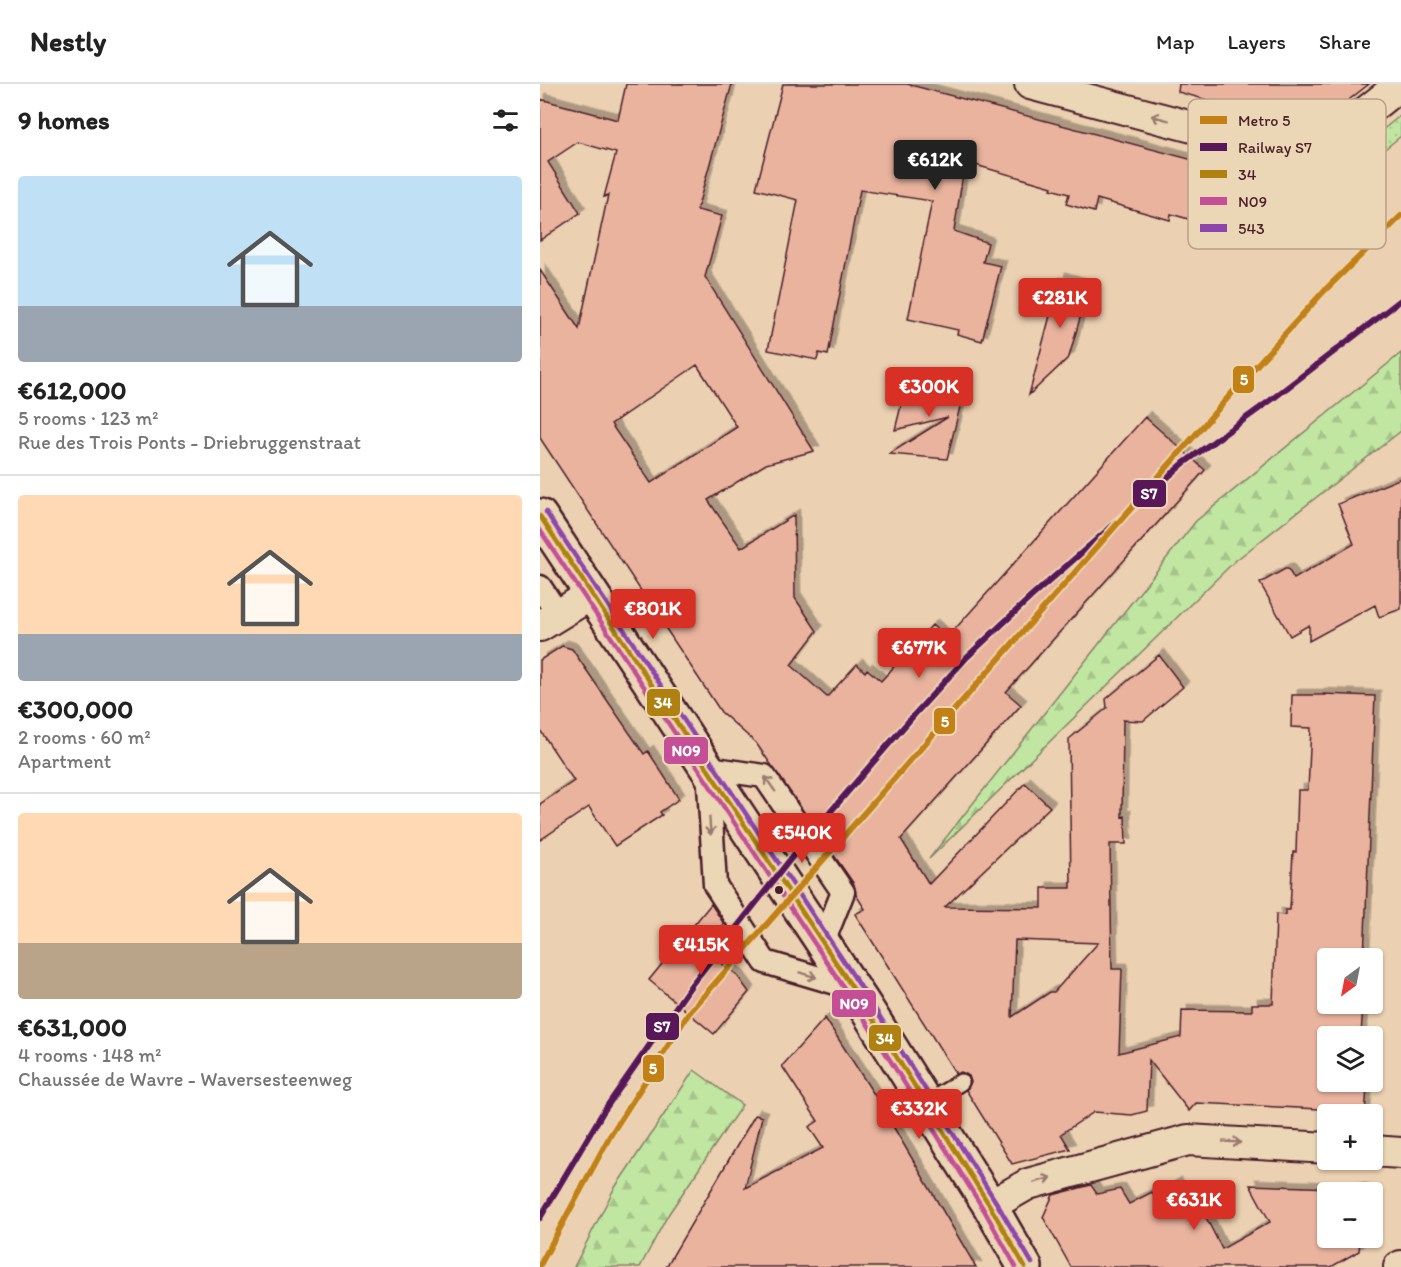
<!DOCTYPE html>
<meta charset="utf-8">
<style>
body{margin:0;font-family:Itim,sans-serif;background:#f6f6f6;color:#222;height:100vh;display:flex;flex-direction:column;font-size:22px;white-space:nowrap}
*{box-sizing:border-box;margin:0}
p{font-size:20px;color:#767676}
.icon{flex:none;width:33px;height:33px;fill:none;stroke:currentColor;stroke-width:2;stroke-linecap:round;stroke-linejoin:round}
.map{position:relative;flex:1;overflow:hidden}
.details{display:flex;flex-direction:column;background:#fff;width:540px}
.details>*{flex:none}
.needle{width:39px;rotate:212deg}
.tools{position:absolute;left:777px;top:864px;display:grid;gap:12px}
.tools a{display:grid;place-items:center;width:66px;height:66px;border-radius:6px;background:#fff;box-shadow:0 2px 4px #0004;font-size:30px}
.price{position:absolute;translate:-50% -51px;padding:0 14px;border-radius:6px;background:#d93025;color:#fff;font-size:20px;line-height:39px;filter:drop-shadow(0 2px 3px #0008)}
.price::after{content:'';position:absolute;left:50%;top:36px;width:18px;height:14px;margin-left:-9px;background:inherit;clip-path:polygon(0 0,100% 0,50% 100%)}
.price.on{background:#222;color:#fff}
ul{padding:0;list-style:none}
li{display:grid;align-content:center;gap:12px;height:318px;padding:0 18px}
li+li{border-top:2px solid #e0e0e0}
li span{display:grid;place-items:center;height:186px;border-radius:6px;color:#555}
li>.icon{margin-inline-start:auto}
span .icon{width:108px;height:108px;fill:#fffc;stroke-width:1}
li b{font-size:26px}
h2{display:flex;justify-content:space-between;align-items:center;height:72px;padding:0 18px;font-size:26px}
header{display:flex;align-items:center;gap:36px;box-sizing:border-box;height:84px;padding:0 30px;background:#fff;border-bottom:2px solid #e0e0e0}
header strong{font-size:28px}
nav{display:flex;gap:33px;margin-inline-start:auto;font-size:21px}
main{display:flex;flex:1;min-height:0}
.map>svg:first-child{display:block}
.grass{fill:url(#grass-dots);stroke:#858266;stroke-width:1.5}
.forest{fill:url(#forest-firs);stroke:#858266;stroke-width:1.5}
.building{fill:#e9b39e;stroke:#4a1f2b;stroke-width:1.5;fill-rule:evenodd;filter:url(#shadow)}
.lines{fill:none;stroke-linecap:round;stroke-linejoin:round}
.service-casing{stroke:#4a1f2b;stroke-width:20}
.pedestrian-casing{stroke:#4a1f2b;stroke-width:27}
.minor-casing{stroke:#4a1f2b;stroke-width:34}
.secondary-casing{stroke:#4a1f2b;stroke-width:38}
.service{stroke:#ebd6b5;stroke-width:15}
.pedestrian{stroke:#ebd6b5;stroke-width:22}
.minor{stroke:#ebd6b5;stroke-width:30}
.secondary{stroke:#ebd6b5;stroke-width:33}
.bus-1-casing{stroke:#ebd6b5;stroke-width:9}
.bus-2-casing{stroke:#ebd6b5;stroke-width:9}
.bus-3-casing{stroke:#ebd6b5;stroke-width:9}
.bus-1{stroke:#af8111;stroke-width:4.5}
.bus-2{stroke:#c44f97;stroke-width:4.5}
.bus-3{stroke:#8e44ad;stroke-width:4.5}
.rail-1-casing{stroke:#ebd6b5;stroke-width:10}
.rail-1{stroke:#571759;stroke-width:6}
.metro-1-casing{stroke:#ebd6b5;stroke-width:10}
.metro-1{stroke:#c28015;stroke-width:6}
.oneway{stroke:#9a7a70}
.bus-dot{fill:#4a1f2b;stroke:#ebd6b5;stroke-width:2}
.key{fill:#ebd6b5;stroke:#bb9f8c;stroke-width:1.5}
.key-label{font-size:16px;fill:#4a1f2b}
.line-badge{stroke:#ebd6b5;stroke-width:2}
.badge-label{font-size:16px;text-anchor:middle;font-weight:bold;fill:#fff}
</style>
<header>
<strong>Nestly</strong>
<nav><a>Map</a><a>Layers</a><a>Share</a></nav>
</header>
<main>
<section class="details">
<h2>9 homes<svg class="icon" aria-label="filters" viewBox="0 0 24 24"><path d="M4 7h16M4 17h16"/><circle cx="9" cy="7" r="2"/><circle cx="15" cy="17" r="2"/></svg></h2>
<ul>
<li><span style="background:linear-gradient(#bfe0f5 70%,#9aa5b1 0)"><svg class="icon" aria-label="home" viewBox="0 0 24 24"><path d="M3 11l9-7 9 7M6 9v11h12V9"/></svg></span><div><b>€612,000</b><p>5 rooms · 123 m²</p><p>Rue des Trois Ponts - Driebruggenstraat</p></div></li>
<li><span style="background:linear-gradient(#ffd9b3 75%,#9aa5b1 0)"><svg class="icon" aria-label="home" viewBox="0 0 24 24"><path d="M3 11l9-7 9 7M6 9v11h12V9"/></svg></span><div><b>€300,000</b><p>2 rooms · 60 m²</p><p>Apartment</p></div></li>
<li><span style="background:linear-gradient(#ffd9b3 70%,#b9a48a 0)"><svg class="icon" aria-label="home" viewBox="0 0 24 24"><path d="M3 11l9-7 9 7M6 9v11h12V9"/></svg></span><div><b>€631,000</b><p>4 rooms · 148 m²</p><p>Chaussée de Wavre - Waversesteenweg</p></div></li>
</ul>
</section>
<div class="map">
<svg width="861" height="1183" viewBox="0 0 861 1183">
<defs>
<pattern id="grass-dots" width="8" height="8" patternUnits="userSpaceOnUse" patternTransform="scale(1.5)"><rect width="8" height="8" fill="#c0e6a1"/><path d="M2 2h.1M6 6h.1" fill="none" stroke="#a6c58b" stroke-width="1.8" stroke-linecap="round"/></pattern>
<pattern id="forest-firs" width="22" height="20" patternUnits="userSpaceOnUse" patternTransform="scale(1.5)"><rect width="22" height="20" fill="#c0e6a1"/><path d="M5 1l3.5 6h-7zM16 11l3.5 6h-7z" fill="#a6c58b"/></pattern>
<filter id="shadow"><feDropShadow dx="5.5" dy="-5.5" stdDeviation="0" flood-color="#0004"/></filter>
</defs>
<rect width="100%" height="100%" fill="#ebd0b1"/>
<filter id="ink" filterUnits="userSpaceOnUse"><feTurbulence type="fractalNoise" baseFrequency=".0167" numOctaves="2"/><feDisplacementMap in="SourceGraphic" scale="12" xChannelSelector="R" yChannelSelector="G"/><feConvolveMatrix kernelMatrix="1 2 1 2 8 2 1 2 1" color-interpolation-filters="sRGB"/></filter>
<g filter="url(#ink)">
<!-- grass -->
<path class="grass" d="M861 31V52L784 114 765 90 797 82Z"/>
<!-- forest -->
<path class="forest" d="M861 269V347L695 477 389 775 656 437Z
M154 986 202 1021 128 1131 100 1183H34L74 1105Z"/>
<!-- building -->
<path class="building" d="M86 0H192L157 126 182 132 165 193 274 367 226 380 168 416 201 464 254 431 255 514 277 547 251 581 287 613 317 580 325 588 327 585 341 597 392 541 407 554 605 333 665 386 466 608 481 621 361 755 389 800 485 699 510 723 405 823 502 824V804H531L529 655 567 624 566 615 619 571 643 603 603 637 583 636 582 733 585 732 586 760H570L572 885H582L579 969 641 953 642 926 712 927V920H733L736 830 745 831V826H750L753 768H756L758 706H768L771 644 751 643 752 611H785L784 610 835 612 824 874H788V920H823L821 952H788V998H821L827 1004 825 1030H807L802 1026 656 1019 649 1027 609 976 607 1027 592 1031 554 1028 521 1050 530 1065 472 1080 426 1006 431 998 429 992 421 988 416 990 315 830 325 825 316 811 314 800 216 659 181 628 0 354V186L39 245 68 111 64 113 76 69 38 58 8 78 40 129 0 156V15L78 36ZM157 281 197 343 111 399 71 340ZM475 856 558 859 514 908H510L472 933Z
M243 0H367L687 85 678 120 661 129 659 138 631 130 630 136 557 115 554 128 526 120 529 110 511 105 512 103 425 78 414 147 448 159 443 178 461 182 442 257 417 250 418 246 368 235 392 117 320 106 288 271 279 269 277 276 228 266 258 116 216 105Z
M639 0H829L777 41 767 43 638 8Z
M520 194 549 202 529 273 489 311Z
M368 293 424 307 407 375 349 370 408 333 355 346Z
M861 394V525L839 533 835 521 769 557V541L750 552 720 499 745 485H748L754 495 814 460 798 420Z
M22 562 32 565 104 670 108 667 139 715 120 728 122 731 75 762 49 723 0 756V720L34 697 0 646V576Z
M171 820 184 840 165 868 196 890 209 908 174 950 109 896Z
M285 934 337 1015 436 1183H126L215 1031 222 1033 205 1104 283 1064 269 1043 278 1037 242 982Z
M636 1099 642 1109 651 1104 682 1165 730 1138 710 1101 822 1105V1108H788V1154H820L819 1167 791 1183H531L503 1133 513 1111 551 1101 557 1110 580 1105 589 1120 612 1108 614 1112Z"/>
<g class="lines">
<defs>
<path id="service" d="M387 1019 421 998"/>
<path id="pedestrian" d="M0 503 10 518
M283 858 303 808 224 692 168 684 175 801 225 878 313 904"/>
<path id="minor" d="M490 0 754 70 784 61 861 0
M0 542 52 510
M832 1067 861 1069
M450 1122 488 1100 648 1056 788 1064
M859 1183 861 1182"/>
<path id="secondary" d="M0 432 324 921 450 1122 485 1183"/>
</defs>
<!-- service casing -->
<use href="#service" class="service-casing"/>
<!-- pedestrian casing -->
<use href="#pedestrian" class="pedestrian-casing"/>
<!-- minor casing -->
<use href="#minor" class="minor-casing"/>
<!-- secondary casing -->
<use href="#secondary" class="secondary-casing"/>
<!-- service -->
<use href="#service" class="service"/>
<!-- pedestrian -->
<use href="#pedestrian" class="pedestrian"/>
<!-- minor -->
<use href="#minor" class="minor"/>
<!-- secondary -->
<use href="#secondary" class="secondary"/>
<defs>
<path id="bus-1" d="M0 432 324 921 450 1122 485 1183"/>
<path id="bus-2" d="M0 446 318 925 444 1126 476 1183"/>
<path id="bus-3" d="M6 428 330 917 456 1118 492 1179"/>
</defs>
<!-- bus-1 casing -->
<use href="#bus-1" class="bus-1-casing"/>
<!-- bus-2 casing -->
<use href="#bus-2" class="bus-2-casing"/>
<!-- bus-3 casing -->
<use href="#bus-3" class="bus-3-casing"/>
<!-- bus-1 -->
<use href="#bus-1" class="bus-1"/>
<!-- bus-2 -->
<use href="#bus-2" class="bus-2"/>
<!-- bus-3 -->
<use href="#bus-3" class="bus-3"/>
<defs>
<path id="rail-1" d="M0 1134 63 1028 152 900 260 763 374 631 427 573 491 513 644 379 731 316 861 216"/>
</defs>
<!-- rail-1 casing -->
<use href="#rail-1" class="rail-1-casing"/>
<!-- rail-1 -->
<use href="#rail-1" class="rail-1"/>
<defs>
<path id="metro-1" d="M0 1181 70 1052 149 929 706 293 783 208 861 132"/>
</defs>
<!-- metro-1 casing -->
<use href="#metro-1" class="metro-1-casing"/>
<!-- metro-1 -->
<use href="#metro-1" class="metro-1"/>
</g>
<!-- one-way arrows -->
<defs><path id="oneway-shaft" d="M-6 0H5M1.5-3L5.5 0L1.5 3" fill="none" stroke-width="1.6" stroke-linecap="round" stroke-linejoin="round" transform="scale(1.5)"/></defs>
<g class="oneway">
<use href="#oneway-shaft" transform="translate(620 34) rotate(-165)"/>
<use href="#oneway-shaft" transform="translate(230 700) rotate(-125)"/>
<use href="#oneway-shaft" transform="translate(170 742) rotate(86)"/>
<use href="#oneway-shaft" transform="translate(268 891) rotate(17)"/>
<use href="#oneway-shaft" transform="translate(692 1058) rotate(3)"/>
<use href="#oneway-shaft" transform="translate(503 1096) rotate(-15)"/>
</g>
</g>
<!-- markers -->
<circle class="bus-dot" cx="239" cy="806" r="5"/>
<!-- legend -->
<rect x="648" y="15" width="198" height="150" rx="9" class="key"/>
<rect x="660" y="32" width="27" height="8" fill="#c28015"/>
<rect x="660" y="59" width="27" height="8" fill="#571759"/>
<rect x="660" y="86" width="27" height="8" fill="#af8111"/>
<rect x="660" y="113" width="27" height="8" fill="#c44f97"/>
<rect x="660" y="140" width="27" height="8" fill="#8e44ad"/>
<g class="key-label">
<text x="698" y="42">Metro 5</text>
<text x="698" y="69">Railway S7</text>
<text x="698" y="96">34</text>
<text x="698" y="123">N09</text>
<text x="698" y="150">543</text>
</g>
<g class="line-badge">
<rect x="692" y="281" width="23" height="29" rx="6" fill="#c28015"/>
<rect x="592" y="395" width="35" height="29" rx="6" fill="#571759"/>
<rect x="106" y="604" width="35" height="29" rx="6" fill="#af8111"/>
<rect x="393" y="623" width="23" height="28" rx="6" fill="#c28015"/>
<rect x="123" y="652" width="46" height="29" rx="6" fill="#c44f97"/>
<rect x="291" y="905" width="46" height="29" rx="6" fill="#c44f97"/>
<rect x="105" y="928" width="35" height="29" rx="6" fill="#571759"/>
<rect x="328" y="940" width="34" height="28" rx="6" fill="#af8111"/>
<rect x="102" y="970" width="23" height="29" rx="6" fill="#c28015"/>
</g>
<g class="badge-label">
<text x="704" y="301">5</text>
<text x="609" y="415">S7</text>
<text x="123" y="624">34</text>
<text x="405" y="643">5</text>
<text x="146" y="672">N09</text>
<text x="314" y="925">N09</text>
<text x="122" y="948">S7</text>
<text x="345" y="960">34</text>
<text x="113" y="990">5</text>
</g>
</svg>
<div class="tools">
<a><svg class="needle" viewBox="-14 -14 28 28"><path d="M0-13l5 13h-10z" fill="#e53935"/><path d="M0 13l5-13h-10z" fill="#767676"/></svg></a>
<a><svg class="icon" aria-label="layers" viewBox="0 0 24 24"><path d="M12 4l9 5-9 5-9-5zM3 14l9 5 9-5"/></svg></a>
<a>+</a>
<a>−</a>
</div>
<b class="price on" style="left:395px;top:107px">€612K</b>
<b class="price" style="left:520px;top:245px">€281K</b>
<b class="price" style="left:389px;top:334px">€300K</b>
<b class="price" style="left:113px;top:556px">€801K</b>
<b class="price" style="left:379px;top:595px">€677K</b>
<b class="price" style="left:262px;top:780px">€540K</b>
<b class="price" style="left:161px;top:892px">€415K</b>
<b class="price" style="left:379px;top:1056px">€332K</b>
<b class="price" style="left:654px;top:1147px">€631K</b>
</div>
</main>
